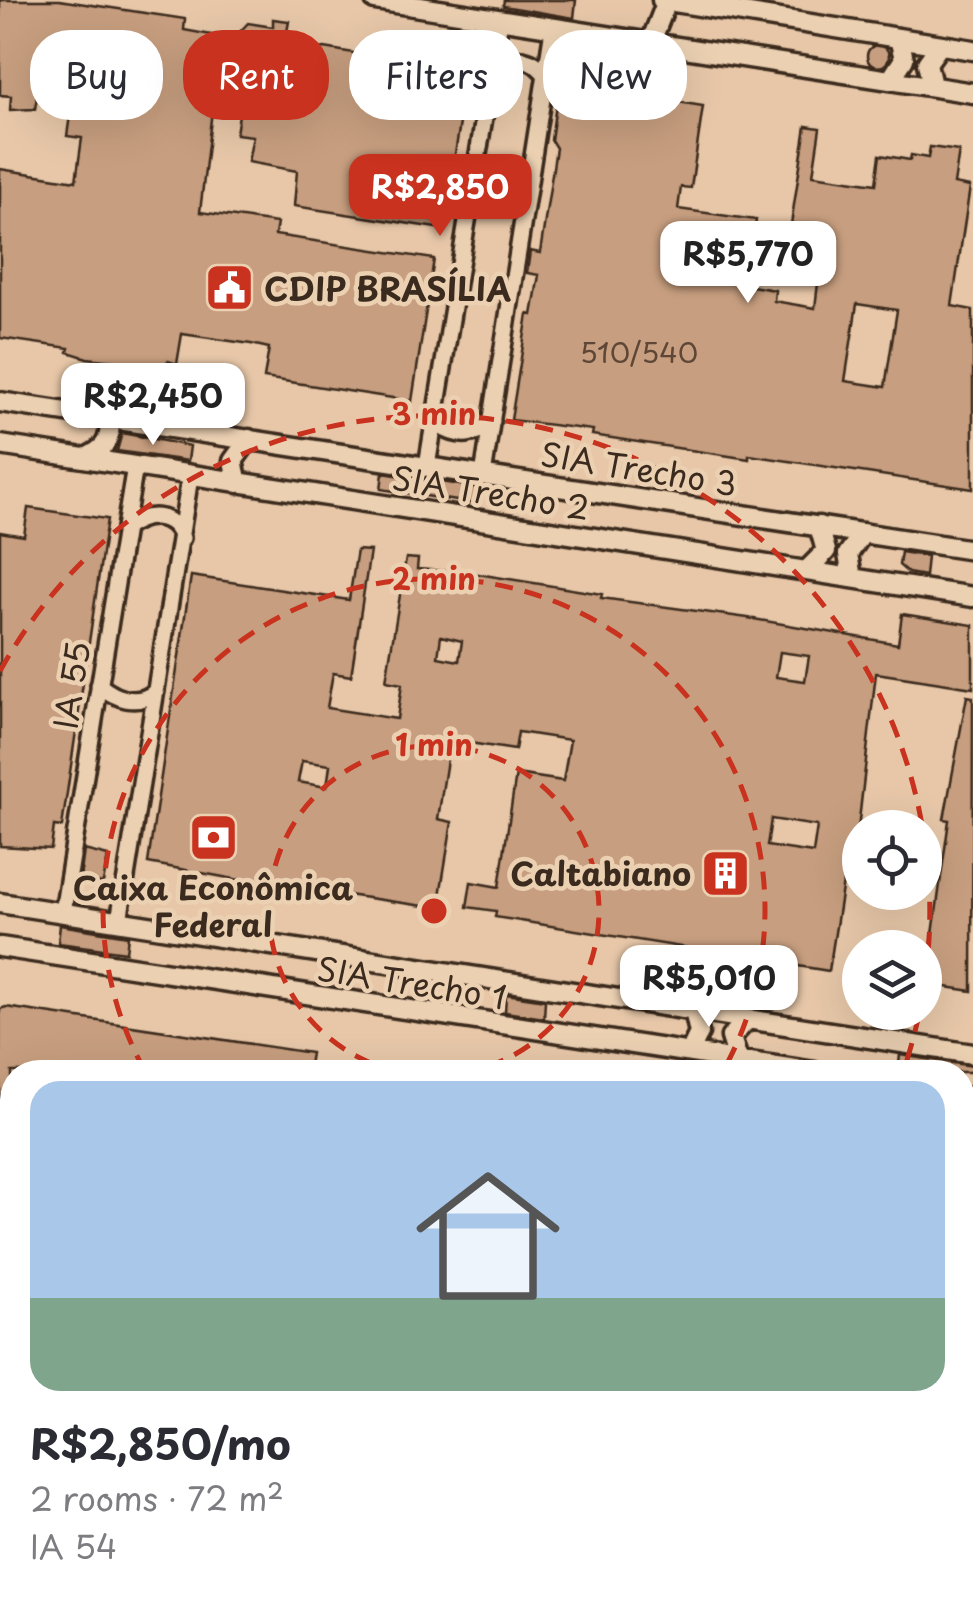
<!DOCTYPE html>
<meta charset="utf-8">
<style>
body{margin:0;font-family:"Playpen Sans",sans-serif;background:#f2f2f3;color:#2b2b33;height:100vh;display:flex;flex-direction:column;font-size:38px;white-space:nowrap}
*{box-sizing:border-box;margin:0}
p{font-size:32px;color:#7c7c81}
.icon{flex:none;width:55px;height:55px;fill:none;stroke:currentColor;stroke-width:2;stroke-linecap:round;stroke-linejoin:round}
.map{position:relative;flex:1;overflow:hidden}
.details{position:absolute;left:0px;top:1060px;width:975px;height:552px;display:flex;flex-direction:column;background:#fff;border-radius:40px 40px 0 0;box-shadow:0 10px 40px #0002}
.details>*{flex:none}
.top-card{position:absolute;left:30px;top:30px;width:915px;height:90px;display:flex;gap:20px}
.tools{position:absolute;left:842px;top:810px;display:grid;gap:20px}
.tools a{display:grid;place-items:center;width:100px;height:100px;border-radius:50%;background:#fff;box-shadow:0 10px 40px #0002;font-size:50px}
.price{position:absolute;translate:-50% -85px;padding:0 22px;border-radius:20px;background:#fff;color:#222;font-size:32px;line-height:65px;filter:drop-shadow(0 2px 5px #0008)}
.price::after{content:'';position:absolute;left:50%;top:60px;width:30px;height:22px;margin-left:-15px;background:inherit;clip-path:polygon(0 0,100% 0,50% 100%)}
.price.selected{background:#c8321e;color:#fff}
ul{padding:0;list-style:none}
li{display:grid;align-content:center;gap:20px;height:530px;padding:0 30px}
li+li{border-top:2px solid #e1e1e2}
li span{display:grid;place-items:center;height:310px;border-radius:30px;color:#555}
li>.icon{margin-inline-start:auto}
span .icon{width:180px;height:180px;fill:#fffc;stroke-width:1}
li b{font-size:42px}
.chip{padding:0 35px;border-radius:40px;background:#fff;box-shadow:0 10px 40px #0002;font-size:35px;line-height:90px}
.chip.selected{background:#c8321e;color:#fff}
.map>svg:first-child{display:block}
.building{fill:#c79e7f;stroke:#3b2a1e;stroke-width:2.5;fill-rule:evenodd}
.lines{fill:none;stroke-linecap:round;stroke-linejoin:round}
.tertiary-casing{stroke:#3b2a1e;stroke-width:22}
.secondary-casing{stroke:#3b2a1e;stroke-width:25}
.primary-casing{stroke:#3b2a1e;stroke-width:25}
.trunk-casing{stroke:#3b2a1e;stroke-width:28}
.tertiary{stroke:#ebd0b2;stroke-width:15}
.secondary{stroke:#ebd0b2;stroke-width:18}
.primary{stroke:#fcdcac;stroke-width:18}
.trunk{stroke:#fcdcac;stroke-width:20}
.ring{fill:none;stroke:#c8321e;stroke-width:5;stroke-dasharray:18 12}
.labels{text-anchor:middle;dominant-baseline:central;stroke-width:9;stroke-linejoin:round;paint-order:stroke}
.number-label{font-size:28px;fill:#5e4736}
.poi-label{font-size:32px;font-weight:bold;fill:#3b2a1e;stroke:#ebd0b2;text-anchor:start}
.street-label{font-size:32px;fill:#3b2a1e;stroke:#ebd0b2}
.centre{fill:#c8321e;stroke:#ebd0b2;stroke-width:5}
.ring-label{font-size:30px;text-anchor:middle;font-weight:bold;fill:#c8321e;stroke:#ebd0b2;stroke-width:9;stroke-linejoin:round;paint-order:stroke}
</style>
<div class="map">
<svg width="973" height="1612" viewBox="0 0 973 1612">
<rect width="100%" height="100%" fill="#e7c7a8"/>
<filter id="ink" filterUnits="userSpaceOnUse"><feTurbulence type="fractalNoise" baseFrequency=".01" numOctaves="2"/><feDisplacementMap in="SourceGraphic" scale="20" xChannelSelector="R" yChannelSelector="G"/><feConvolveMatrix kernelMatrix="1 2 1 2 8 2 1 2 1" color-interpolation-filters="sRGB"/></filter>
<g filter="url(#ink)">
<!-- building -->
<path class="building" d="M0 0H59L185 19 184 30 233 39 248 23 273 27V19L289 21 282 61 316 64 318 49 325 48 468 73 443 229 294 206 297 171 248 162 253 136 236 134 245 75 222 71 211 119 200 212 277 223 275 235 434 259 412 401 264 378 269 348 251 344 182 334 177 364 168 361 163 367 87 358 68 352 69 348 0 338V169L76 181 82 138 67 136 73 94 100 98 106 61 44 52 35 109 10 110 11 96 0 95Z
M504 0H576L574 18 503 6Z
M867 56a11 11 0 1 1 22 0a11 11 0 1 1-22 0Z
M559 83 703 106 691 188 681 187 678 209 756 220 746 285 775 290 774 301 815 308 818 283 783 277 806 126 820 128 813 175 876 184 880 155 910 160 911 155 928 158 930 147 959 151 954 184 970 187 952 306 973 310V489L749 455V459L592 435 593 430 511 420 528 314 532 315 539 275 527 273 530 251 540 253 556 148 551 140ZM857 304 897 310 885 387 845 381Z
M122 433 190 446 188 461 117 451Z
M383 473 479 488 476 504 381 489Z
M28 508 107 519 62 827 54 826 51 849 0 846V532L24 536Z
M357 550 370 551 351 676 333 673 327 708 397 719 402 684 386 681 406 558 418 559 417 569 472 573 602 594 601 598 748 618 898 644 902 614 973 625V688L876 673 857 838 850 837 829 971 495 917 496 911 467 907 471 882 499 887 516 774 563 781 570 740 518 732 515 750 450 740 438 819 452 822 438 908 305 889 304 892 148 863 191 576 349 600ZM441 636 462 641 459 661 438 657ZM780 652 809 656 805 681 776 677ZM302 761 330 765 327 787 298 782ZM771 819 817 826 813 853 767 846Z
M901 552 927 556 925 576 908 573 899 565Z
M967 696 973 697 972 991 926 984 949 820 944 819Z
M84 850 108 856 103 883 80 880Z
M60 925 128 936 126 952 58 943Z
M506 994 545 1000 544 1018 505 1012Z
M6 1007 311 1053 308 1072H12V1191L0 1189V1009Z
M900 1055 973 1066V1072H898Z
M962 1146 973 1148 969 1385H973V1530L962 1528Z
M0 1599 41 1606V1612H0Z"/>
<g class="lines">
<defs>
<path id="tertiary" d="M490 65C511 54 536 56 547 78
M435 415 440 426C458 438 477 437 492 421
M427 466 500 20
M483 475 553 29
M125 528C146 513 172 511 182 538
M99 685C116 699 138 707 156 691
M63 912 135 466
M119 921 190 477
M255 1612 256 1600
M311 1612 313 1600"/>
<path id="secondary" d="M375 0 973 93
M662 0 973 50
M650 44 667 1
M891 79 904 59 899 38
M932 86 927 63 940 45
M0 402 973 550
M0 445 973 597
M85 458C104 450 112 440 109 419
M238 483 233 461 249 439
M807 570 826 551 819 526
M852 578 848 554 863 533
M0 903 973 1054
M0 947 815 1072
M690 1052 699 1033 694 1010
M738 1060 731 1037 748 1019
M962 1097 973 1098"/>
<path id="primary" d="M0 1529 12 1531
M425 1600 486 1612"/>
<path id="trunk" d="M0 1418 12 1420
M0 1487 12 1489
M962 1572 973 1574
M703 1600 778 1612"/>
</defs>
<!-- tertiary casing -->
<use href="#tertiary" class="tertiary-casing"/>
<!-- secondary casing -->
<use href="#secondary" class="secondary-casing"/>
<!-- primary casing -->
<use href="#primary" class="primary-casing"/>
<!-- trunk casing -->
<use href="#trunk" class="trunk-casing"/>
<!-- tertiary -->
<use href="#tertiary" class="tertiary"/>
<!-- secondary -->
<use href="#secondary" class="secondary"/>
<!-- primary -->
<use href="#primary" class="primary"/>
<!-- trunk -->
<use href="#trunk" class="trunk"/>
</g>
</g>
<!-- distance rings -->
<g class="ring">
<path d="M400 1072A165 165 0 1 1 468 1072"/>
<path d="M145 1071A331 331 0 1 1 723 1071"/>
<path d="M919 1014A496 496 0 0 1 903 1072M0 671A496 496 0 0 1 922 825M925 842A496 496 0 0 1 925 980"/>
</g>
<!-- icons -->
<defs>
<symbol id="civic-square" viewBox="-11 -11 22 22"><rect x="-9" y="-9" width="18" height="18" rx="4" fill="#c8321e" stroke="#ebd0b2"/><path d="M-.6-6.5H3V-4.5H.6V-3L4-1V1h2V6H-6V1h2V-1L-.6-3ZM-1.2 2.5V6h2.4V2.5Z" fill="#fff"/></symbol>
<symbol id="bank-square" viewBox="-11 -11 22 22"><rect x="-9" y="-9" width="18" height="18" rx="4" fill="#c8321e" stroke="#ebd0b2"/><path d="M-6-4H6V4H-6ZM0-2.3a2.3 2.3 0 1 0 0 4.6a2.3 2.3 0 1 0 0-4.6Z" fill="#fff"/></symbol>
<symbol id="building-square" viewBox="-11 -11 22 22"><rect x="-9" y="-9" width="18" height="18" rx="4" fill="#c8321e" stroke="#ebd0b2"/><path d="M-4-6H4V6H1V3H-1V6H-4ZM-2.5-4.3h1.7v1.8h-1.7ZM.8-4.3h1.7v1.8H.8ZM-2.5-1h1.7V.8h-1.7ZM.8-1h1.7V.8H.8Z" fill="#fff"/></symbol>
</defs>
<g fill-rule="evenodd">
<use href="#civic-square" x="202" y="260" width="55" height="55"/>
<use href="#bank-square" x="186" y="810" width="55" height="55"/>
<use href="#building-square" x="698" y="846" width="55" height="55"/>
</g>
<g class="labels">
<!-- number labels -->
<g class="number-label">
<text x="639" y="351">510/540</text>
</g>
<!-- poi labels -->
<g class="poi-label">
<text x="264" y="288">CDIP BRASÍLIA</text>
<text x="691" y="873" text-anchor="end">Caltabiano</text>
<text x="213" y="887" text-anchor="middle">Caixa Econômica<tspan x="213" dy="37">Federal</tspan></text>
</g>
<!-- street labels -->
<g class="street-label">
<text transform="translate(639 468) rotate(9)">SIA Trecho 3</text>
<text transform="translate(491 492) rotate(9)">SIA Trecho 2</text>
<text transform="translate(71 685) rotate(-81)">IA 55</text>
<text transform="translate(412 982) rotate(9)">SIA Trecho 1</text>
</g>
</g>
<circle cx="434" cy="911" r="15" class="centre"/>
<g class="ring-label">
<text x="434" y="425">3 min</text>
<text x="434" y="590">2 min</text>
<text x="434" y="756">1 min</text>
</g>
</svg>
<div class="tools">
<a><svg class="icon" aria-label="locate" viewBox="0 0 24 24"><circle cx="12" cy="12" r="6"/><path d="M12 2v4M12 18v4M2 12h4M18 12h4"/></svg></a>
<a><svg class="icon" aria-label="layers" viewBox="0 0 24 24"><path d="M12 4l9 5-9 5-9-5zM3 14l9 5 9-5"/></svg></a>
</div>
<b class="price selected" style="left:440px;top:239px">R$2,850</b>
<b class="price" style="left:748px;top:306px">R$5,770</b>
<b class="price" style="left:153px;top:448px">R$2,450</b>
<b class="price" style="left:709px;top:1030px">R$5,010</b>
<div class="top-card">
<a class="chip">Buy</a>
<a class="chip selected">Rent</a>
<a class="chip">Filters</a>
<a class="chip">New</a>
</div>
<section class="details">
<ul>
<li><span style="background:linear-gradient(#a9c7e8 70%,#7fa58c 0)"><svg class="icon" aria-label="home" viewBox="0 0 24 24"><path d="M3 11l9-7 9 7M6 9v11h12V9"/></svg></span><div><b>R$2,850/mo</b><p>2 rooms · 72 m²</p><p>IA 54</p></div></li>
</ul>
</section>
</div>
